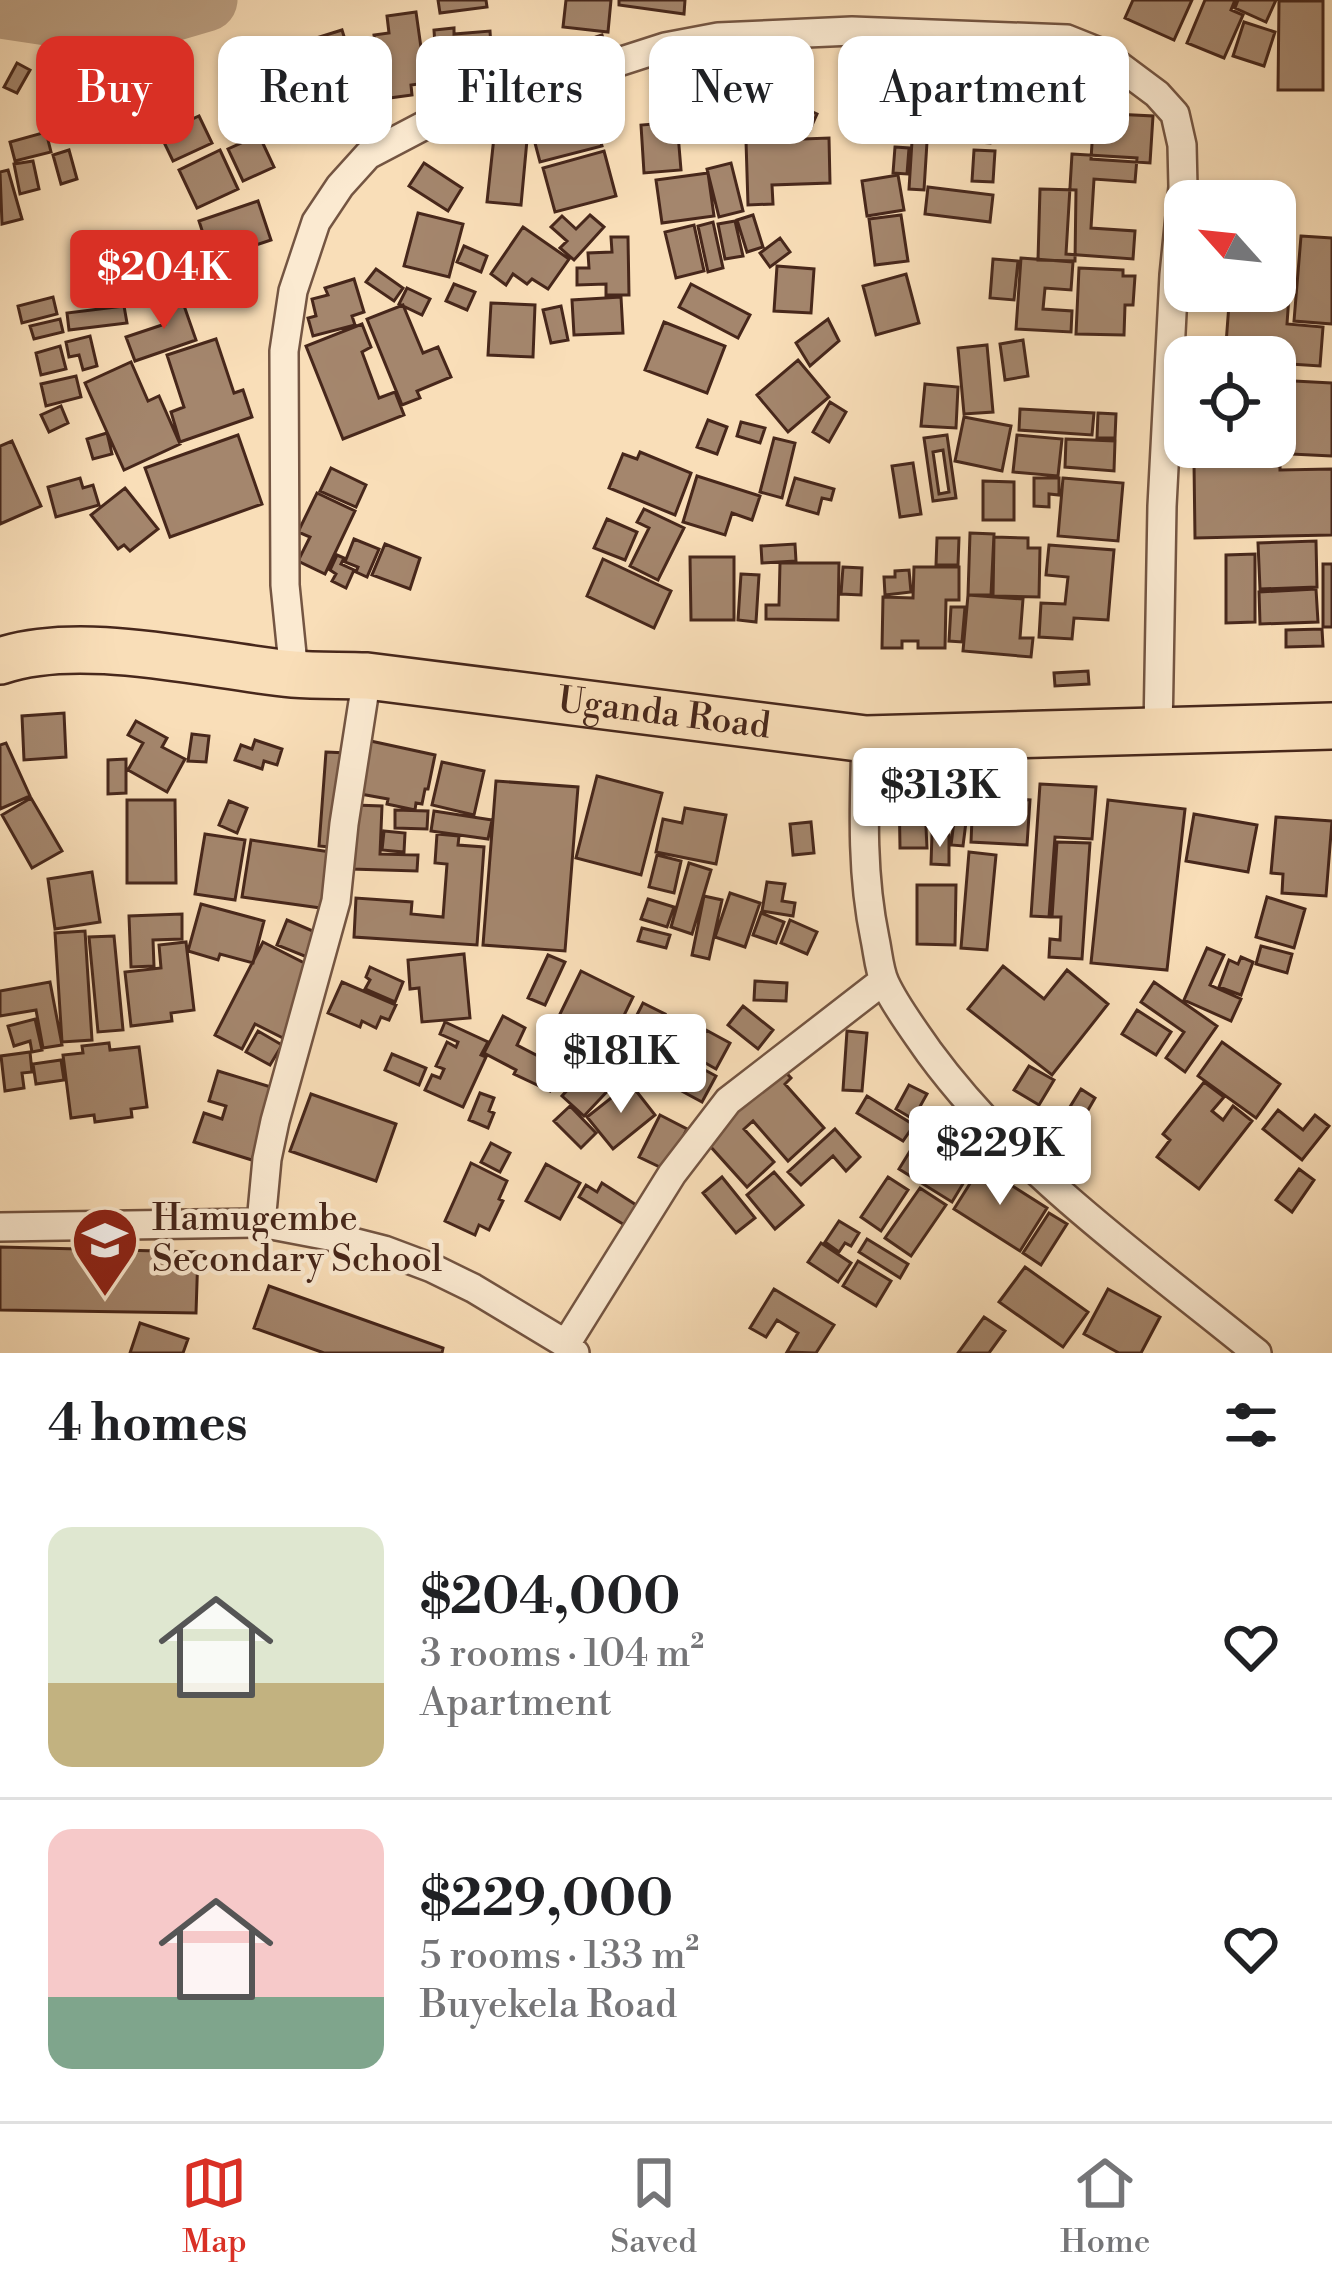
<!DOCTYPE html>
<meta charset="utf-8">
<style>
body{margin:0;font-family:"Libre Bodoni",serif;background:#f6f6f6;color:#202124;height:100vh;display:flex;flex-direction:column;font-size:45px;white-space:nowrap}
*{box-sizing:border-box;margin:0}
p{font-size:39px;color:#757577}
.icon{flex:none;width:66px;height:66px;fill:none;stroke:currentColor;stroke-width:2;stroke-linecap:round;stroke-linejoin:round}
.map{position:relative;height:1353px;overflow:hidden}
.panel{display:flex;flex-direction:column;background:#fff;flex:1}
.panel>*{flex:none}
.banner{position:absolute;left:36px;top:36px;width:1260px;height:108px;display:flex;gap:24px}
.needle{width:78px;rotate:297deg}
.controls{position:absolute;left:1164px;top:180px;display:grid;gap:24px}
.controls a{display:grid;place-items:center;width:132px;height:132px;border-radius:24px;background:#fff;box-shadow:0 3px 9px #0004;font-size:60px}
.price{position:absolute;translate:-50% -102px;padding:0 27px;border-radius:12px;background:#fff;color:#222;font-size:39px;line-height:78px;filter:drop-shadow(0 3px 6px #0008)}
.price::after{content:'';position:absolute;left:50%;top:72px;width:36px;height:27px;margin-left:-18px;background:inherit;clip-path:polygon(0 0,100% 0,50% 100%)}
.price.on{background:#d93025;color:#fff}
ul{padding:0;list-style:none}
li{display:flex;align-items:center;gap:36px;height:300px;padding:0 48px}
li+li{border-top:3px solid #e0e0e0}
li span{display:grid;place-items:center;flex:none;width:336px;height:240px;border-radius:24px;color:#555}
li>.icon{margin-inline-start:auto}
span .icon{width:144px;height:144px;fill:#fffc;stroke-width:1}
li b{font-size:51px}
h2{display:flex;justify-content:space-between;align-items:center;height:144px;padding:0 48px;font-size:51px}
.chip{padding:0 42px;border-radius:24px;background:#fff;box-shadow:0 3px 9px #0004;font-size:42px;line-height:108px}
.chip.on{background:#d93025;color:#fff}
.menu{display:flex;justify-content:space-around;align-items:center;height:168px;border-top:3px solid #e0e0e0;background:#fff;font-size:33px;color:#757577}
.menu a{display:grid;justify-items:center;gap:6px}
.menu .on{color:#d93025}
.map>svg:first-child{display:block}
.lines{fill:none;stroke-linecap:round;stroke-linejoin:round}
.river{stroke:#bca083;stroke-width:63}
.building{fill:#a4866d;stroke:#47271b;stroke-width:3;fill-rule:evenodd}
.minor-casing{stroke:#745542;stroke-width:32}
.primary-casing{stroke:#47271b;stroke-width:50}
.minor{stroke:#fbead1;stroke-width:27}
.primary{stroke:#f9deb8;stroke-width:45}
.labels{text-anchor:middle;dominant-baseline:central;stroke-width:9;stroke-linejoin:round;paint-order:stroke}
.street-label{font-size:36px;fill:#47271b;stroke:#fbead1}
.poi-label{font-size:36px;fill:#47271b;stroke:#fbead1;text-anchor:start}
</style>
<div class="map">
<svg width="1332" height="1353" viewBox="0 0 1332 1353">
<rect width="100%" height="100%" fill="#f9deb8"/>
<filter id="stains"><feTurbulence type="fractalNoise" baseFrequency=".00167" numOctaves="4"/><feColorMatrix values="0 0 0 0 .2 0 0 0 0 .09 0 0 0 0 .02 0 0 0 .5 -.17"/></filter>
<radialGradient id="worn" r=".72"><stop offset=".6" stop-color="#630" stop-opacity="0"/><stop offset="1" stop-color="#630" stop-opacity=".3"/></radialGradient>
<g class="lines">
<!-- river -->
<path class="river" d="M0 7 121 25 206 0"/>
</g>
<!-- building -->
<path class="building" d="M438 0H486L487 7 440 13Z
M566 0H611L608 32 563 27Z
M619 0H685L684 14 619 5Z
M1133 0H1192L1174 40 1125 18Z
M1205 0H1235L1231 10 1243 15 1224 58 1187 43Z
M1238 0H1276L1266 22 1235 8Z
M1279 1H1323V90H1278Z
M416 12 426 83 411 85 412 95 382 99 374 35 389 33 387 16Z
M1244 22 1275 32 1264 66 1233 56Z
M454 28V34L490 31 493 78 472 80V71L437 74 434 30Z
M342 30 367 110 338 119 313 39Z
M602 35 608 54 572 66 566 47Z
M683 52 727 57 725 77 681 73Z
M17 63 30 70 17 93 4 87Z
M883 69 929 75 921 133 876 127Z
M122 74 134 106 102 119 89 87Z
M674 77 725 85 720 122 668 114Z
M944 82 995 86 990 143 939 139Z
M789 101 817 114 809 132 781 118Z
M592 111 602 146 540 162 531 128Z
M1094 113 1153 116 1150 163 1091 159Z
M199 116 212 143 173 161 160 134Z
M677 122 681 170 644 173 641 125Z
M46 132 51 152 15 161 10 142Z
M259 135 274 167 243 181 228 149Z
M494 137 527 140 521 205 487 202Z
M829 138 830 183 772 185 773 204 748 205 746 141Z
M912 141 927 142 924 190 909 189Z
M895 147 909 148 907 174 893 173Z
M69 150 77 179 61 184 53 155Z
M220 150 238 189 197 208 179 170Z
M974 150 995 151 993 182 972 181Z
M604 151 616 196 555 212 543 168Z
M1072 154 1137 158 1135 182 1094 179 1091 228 1135 231 1133 259 1066 254Z
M33 161 39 189 20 194 14 164Z
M424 163 462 188 448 211 409 186Z
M731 163 743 211 719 217 707 169Z
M8 170 22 219 2 224 0 172Z
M708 173 714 216 662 223 656 180Z
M898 175 904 210 867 216 862 181Z
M928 187 993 195 990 222 925 214Z
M1040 189 1076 190 1075 261 1038 260Z
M258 201 271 240 235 252 232 244 209 252 199 221Z
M418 213 463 224 449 277 404 266Z
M590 215 604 227 574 260 560 248 567 241 551 227 562 216 576 229Z
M753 215 763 247 747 252 737 220Z
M901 215 908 261 875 265 869 219Z
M735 221 743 256 725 259 718 224Z
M713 222 723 268 708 272 698 226Z
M1275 223 1294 225 1287 324 1323 327 1320 366 1275 363V357H1225L1230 291H1275Z
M694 225 704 271 676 278 665 232Z
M523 227 569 259 548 289 532 279 527 284 513 274 506 285 491 274Z
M1301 236 1332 238V324L1294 321Z
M611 237H628L629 295H606V284L577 285V268H589L588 253 612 252Z
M780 238 790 252 770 267 760 253Z
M464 246 487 256 481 272 457 262Z
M158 248 166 269 136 279 128 258Z
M1021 258 1073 262 1071 290 1045 288 1043 309 1072 311 1071 332 1016 329Z
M993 259 1018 261 1014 300 990 298Z
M777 266 814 269 811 313 774 311Z
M1079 268 1123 270V276H1135L1133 305H1125L1124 335 1076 334Z
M376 269 403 288 394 301 366 282Z
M906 274 919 323 876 335 863 286Z
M93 275 115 276 113 300 92 298Z
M354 279 364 312 352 316 355 325 313 336 308 318 316 316 312 299 328 295 325 288Z
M454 284 475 292 467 310 446 301Z
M691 284 750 315 738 338 679 307Z
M407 288 430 299 422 315 399 304Z
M53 297 57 314 22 323 18 306Z
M181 297 196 340 135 361 126 337 165 324 158 305Z
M621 297 623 333 574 335 572 300Z
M491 303 535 305 533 357 488 355Z
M403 305 423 353 438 347 451 377 417 391 420 398 402 405 367 319Z
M124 306 127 323 69 330 67 313Z
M561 306 568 340 551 343 543 310Z
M60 319 63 332 34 339 30 326Z
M828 319 839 341 810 366 796 343Z
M664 322 725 346 707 393 645 370Z
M362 324 371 347 362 352 379 398 395 392 404 415 343 439 306 346Z
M90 336 97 366 83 370 79 355 69 357 66 342Z
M216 339 234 393 243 390 252 417 180 442 171 412 184 407 167 355Z
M1023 340 1028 376 1005 380 1000 344Z
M987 345 993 412 964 414 958 348Z
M60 346 66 369 41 375 36 353Z
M798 360 829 397 788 432 757 395Z
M131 362 148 401 159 396 180 444 124 470 85 383Z
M76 376 81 397 46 406 41 384Z
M1275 380 1332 383V456L1225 451V447H1275Z
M925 384 958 387 956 428 921 426Z
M830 402 846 412 829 442 813 432Z
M61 406 68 423 49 432 41 415Z
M1020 409 1094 413 1092 435 1019 430Z
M1098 413 1116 414 1115 438H1097Z
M964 417 1011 426 1002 471 955 461Z
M708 420 727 427 717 454 697 447Z
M741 422 765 428 760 443 737 436Z
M107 433 112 454 93 459 87 439Z
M238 435 262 504 170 537 145 468Z
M947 435 956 498 933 501 924 438ZM943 450 949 492 939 494 933 452Z
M1017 435 1062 439 1058 476 1013 472Z
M774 438 795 443 782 498 760 492Z
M1066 439 1115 441 1114 471 1065 467Z
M12 441 41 506 0 524V446Z
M640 452 691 473 675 515 609 488 623 454 637 459Z
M1280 461V470L1332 469V535L1195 538 1194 463Z
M913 463 921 514 900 517 892 466Z
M331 468 366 485 356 507 320 491Z
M697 476 760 496 752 520 732 513 725 535 683 522Z
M80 478 83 488 93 485 99 505 56 517 48 487Z
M795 478 834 489 831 500 822 498 818 514 787 505Z
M1034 478H1059V495L1049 494V507L1034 506Z
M1063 478 1123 483 1118 541 1058 536Z
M983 481 1014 482V520H983Z
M125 488 158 529 130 551 124 545 118 549 91 515Z
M317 493 355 511 325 574 298 561 310 537 298 532Z
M644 509 684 528 658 580 630 566 649 528 637 522Z
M607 519 637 532 625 560 594 548Z
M970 533 994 534 991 595H968Z
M994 537 1028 538V548H1040L1039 597 993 596Z
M937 538H959L958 565H936Z
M354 539 379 549 367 577 356 572 358 567 345 562Z
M1316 541 1317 587 1260 589 1258 543Z
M385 544 420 558 410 589 372 575Z
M795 544 796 561 762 563 761 546Z
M1049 545 1114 550 1108 620 1074 618 1072 639 1039 637 1041 603 1065 604 1068 577 1046 575Z
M1255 554V622L1226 623V555Z
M337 555 344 558 341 564 354 570 346 588 332 581 336 574 330 570Z
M690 557H734V620H691Z
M603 559 671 591 654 628 587 596Z
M780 563H839L838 620 766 619V605H779Z
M1323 564H1332V627H1323Z
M843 567 862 568 861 595 841 594Z
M914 567H959V600H946L945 648H918V641H902V648H882L883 597 913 598Z
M909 570 911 592 885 595 884 577H895V571Z
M741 574 759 575 756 622 738 620Z
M1316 589 1318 622 1260 624 1259 592Z
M968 595 1023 599 1020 638H1033L1031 657 963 651Z
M951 607H965L962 642 949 641Z
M1322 629 1323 646 1286 647V630Z
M1088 671 1089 684 1055 686 1054 673Z
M64 713 66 757 24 760 22 716Z
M136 721 167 738 162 747 185 759 167 792 128 770 143 743 128 735Z
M192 734 209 736 206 762 188 761Z
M255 740 282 749 277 765 264 761 262 769 235 760 241 745 252 749Z
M366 740 435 755 428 789H425L422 804 416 803 415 810 387 804 388 799 355 793Z
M6 743 30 796 0 809V745Z
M326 752 347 753 339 848 319 846Z
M126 759V793L108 794V760Z
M442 762 484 771 474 815 432 805Z
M597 776 662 793 641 875 576 858Z
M496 781 578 787 565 951 483 945Z
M1040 784 1096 787 1092 839 1055 837 1049 917 1031 916Z
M952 786 953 827H926L927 848H900L899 787Z
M973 796 1030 800 1027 845 971 842Z
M31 798 62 851 32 868 2 815Z
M127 800H175L176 883H127Z
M1108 800 1185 809 1167 970 1091 963Z
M229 801 247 808 237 833 219 825Z
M354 805 382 806 380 854 418 855 417 871 351 869Z
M956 805 968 806 963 846 951 845Z
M685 808 726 815 716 864 656 852 663 819 682 823Z
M395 810 428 811 427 829 395 828Z
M434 811 492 820 488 839 431 831Z
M1194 814 1257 825 1248 872 1186 861Z
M1276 817 1332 821 1326 896 1282 893 1283 874 1271 873Z
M811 822 814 853 793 855 790 824Z
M384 831 405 833 404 852 382 850Z
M205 834 245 840 235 900 195 894Z
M437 834 459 836 458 845 484 847 477 945 354 937 356 898 412 902 411 914 443 917 447 864 435 863Z
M932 834 949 835V865L931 864Z
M251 840 337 853 328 909 242 897Z
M1057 842 1090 843 1082 959 1049 957 1050 939 1060 940 1061 917H1052Z
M969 852 996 855 987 950 961 948Z
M657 855 681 861 674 893 649 887Z
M689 863 711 870 692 934 671 927Z
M92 872 100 922 55 929 48 879Z
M767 882 785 884 782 901 795 903 793 916 762 911Z
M917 885H956L955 945 917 944Z
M730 893 760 903 745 947 715 937Z
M704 896 722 900 709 959 692 955Z
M1267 897 1305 909 1294 948 1256 937Z
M648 899 674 907 667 927 641 919Z
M201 904 264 921 253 963 220 954 218 960 188 951Z
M761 913 784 922 776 943 753 935Z
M182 914V939L153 940 154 966 131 967 129 916Z
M287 920 327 937 317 961 277 945Z
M790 920 817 932 807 954 781 943Z
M642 928 670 935 666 948 638 941Z
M85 931 92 1040 62 1042 55 933Z
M114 936 123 1030 98 1032 89 937Z
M186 942 194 1010 171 1013 172 1021 131 1026 125 972 161 968 159 945Z
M263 942 318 970 283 1038 255 1024 242 1049 215 1035Z
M1261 946 1292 954 1287 973 1256 964Z
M1207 948 1224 955 1210 985 1241 999 1231 1021 1184 1000Z
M464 954 470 1018 422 1022 419 988 410 989 408 960Z
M548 955 565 962 545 1005 528 998Z
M1241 957 1253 962 1241 995 1219 987 1229 960 1238 964Z
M1003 966 1044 999 1067 970 1108 1004 1052 1075 968 1009Z
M370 967 403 982 395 1002 365 989 370 980 366 977Z
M581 971 633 997 611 1042 559 1016Z
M755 981 787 983 786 1001 754 1000Z
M50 982 62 1045 43 1048 36 1010 0 1016V991Z
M342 982 396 1005 389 1020 381 1017 376 1028 362 1021 360 1027 328 1013Z
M1154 982 1217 1026 1185 1072 1166 1058 1184 1032 1141 1002Z
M643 1003 665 1014 657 1031 689 1047 669 1086 615 1058Z
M743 1006 773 1030 758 1049 728 1025Z
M1137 1010 1171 1032 1156 1055 1122 1034Z
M503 1016 525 1028 517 1045 561 1068 550 1091 514 1074 516 1070 484 1053Z
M35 1019 42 1050 32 1052 30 1041 14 1046 8 1026Z
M445 1022 488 1042 481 1055 486 1057 463 1107 425 1090 432 1075 440 1078 444 1069 436 1066 447 1042 456 1047 458 1042 440 1034Z
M706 1030 730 1043 716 1069 693 1056Z
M258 1031 282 1045 270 1065 246 1052Z
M847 1031 867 1033 862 1091 843 1090Z
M1222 1042 1280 1084 1256 1118 1198 1076Z
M109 1043 110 1050 139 1047 147 1107 131 1109 132 1117 95 1122 94 1115 71 1118 63 1055 83 1053 82 1046Z
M30 1052 32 1072 22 1073 24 1088 5 1091 1 1056Z
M392 1054 426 1068 419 1085 385 1070Z
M61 1060 64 1080 36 1084 33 1064Z
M593 1062 615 1083 584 1116 562 1096Z
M690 1062 716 1076 702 1102 676 1088Z
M779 1065 791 1078 785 1084 824 1128 788 1161 753 1121 744 1129 774 1162 747 1187 701 1136Z
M1029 1066 1054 1080 1039 1105 1014 1090Z
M218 1071 274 1088 252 1160 194 1142 204 1113 222 1119 226 1106 209 1101Z
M1204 1082 1224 1097 1212 1111 1223 1120 1233 1106 1252 1121 1199 1189 1157 1157 1170 1140 1163 1134Z
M630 1083 655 1115 613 1149 587 1117Z
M909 1085 927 1094 913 1119 896 1109Z
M1081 1089 1095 1098 1083 1119 1068 1110Z
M480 1093 494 1098 489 1111 494 1113 488 1128 469 1120Z
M311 1094 396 1124 376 1181 290 1151Z
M867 1096 914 1125 903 1141 857 1113Z
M570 1106 596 1133 581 1148 554 1121Z
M1278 1110 1303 1130 1315 1115 1329 1126 1302 1160 1263 1129Z
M660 1115 687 1129 666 1170 639 1157Z
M835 1129 860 1157 846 1171 833 1156 801 1185 788 1172Z
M923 1130 976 1162 952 1202 899 1169Z
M491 1143 510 1153 500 1172 481 1162Z
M471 1163 507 1181 499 1199 503 1201 489 1230 479 1225 475 1235 445 1221Z
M546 1164 580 1183 560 1219 526 1201Z
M981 1166 1047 1208 1020 1251 954 1209Z
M1299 1169 1314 1180 1292 1212 1276 1200Z
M774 1172 803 1205 775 1229 747 1195Z
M722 1177 755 1218 736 1233 703 1193Z
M888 1177 908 1190 881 1231 861 1217Z
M602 1183 644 1210 631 1229 579 1197 586 1185 597 1192Z
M920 1188 946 1205 911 1256 885 1238Z
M1049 1213 1067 1224 1041 1265 1023 1253Z
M839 1221 859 1233 851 1246 845 1243 839 1252 825 1242Z
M867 1239 908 1264 900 1278 859 1252Z
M821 1243 851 1263 838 1282 808 1262Z
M0 1247 198 1252 196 1313 0 1310Z
M858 1261 891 1281 876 1306 843 1286Z
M1025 1267 1088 1312 1063 1347 999 1302Z
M269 1286 443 1348 442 1353H324L254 1328Z
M774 1289 834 1325 816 1353 787 1352 798 1333 777 1320 766 1337 750 1328Z
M1108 1289 1160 1317 1141 1353H1119L1084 1334Z
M984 1317 1005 1331 989 1353H958Z
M140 1323 188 1339 183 1353H130Z"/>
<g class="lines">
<defs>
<path id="minor" d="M294 674 285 585 284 351 293 291 316 222 340 186 368 155 429 123 665 47 718 37 852 31 1067 39 1102 53 1157 94 1175 114 1182 145 1183 187 1174 275 1162 506 1158 732
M866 739C864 807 861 872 875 939 878 953 879 970 885 983 896 1007 914 1030 929 1052 1017 1172 1143 1260 1257 1353
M261 1223 267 1159 275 1121 336 901 344 824 367 676
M0 1227 261 1223 329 1236 384 1250 432 1268 473 1288 566 1344 575 1353
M566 1344 672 1174 728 1101 883 981"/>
<g id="primary">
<path id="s1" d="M0 661C82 633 208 666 293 674 317 676 342 675 367 676L866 739 1332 726"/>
</g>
</defs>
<!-- minor casing -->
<use href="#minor" class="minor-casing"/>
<!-- primary casing -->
<use href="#primary" class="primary-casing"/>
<!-- minor -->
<use href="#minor" class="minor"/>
<!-- primary -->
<use href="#primary" class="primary"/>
</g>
<!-- icons -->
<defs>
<symbol id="school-pin" viewBox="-11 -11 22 30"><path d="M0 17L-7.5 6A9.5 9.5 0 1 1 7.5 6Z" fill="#8f2418" stroke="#fbead1"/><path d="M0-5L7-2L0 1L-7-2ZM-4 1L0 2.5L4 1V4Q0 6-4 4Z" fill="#fff"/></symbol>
</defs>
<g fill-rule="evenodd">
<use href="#school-pin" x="67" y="1202" width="76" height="104"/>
</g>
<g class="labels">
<!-- street labels -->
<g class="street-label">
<text stroke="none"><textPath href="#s1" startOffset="669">Uganda Road</textPath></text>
</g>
<!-- poi labels -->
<g class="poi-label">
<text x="152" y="1219">Hamugembe<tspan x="152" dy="41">Secondary School</tspan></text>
</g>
</g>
<rect width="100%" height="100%" filter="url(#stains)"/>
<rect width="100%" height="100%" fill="url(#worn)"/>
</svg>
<div class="controls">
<a><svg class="needle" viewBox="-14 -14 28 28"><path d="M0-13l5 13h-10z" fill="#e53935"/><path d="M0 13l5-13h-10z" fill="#757577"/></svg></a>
<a><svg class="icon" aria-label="locate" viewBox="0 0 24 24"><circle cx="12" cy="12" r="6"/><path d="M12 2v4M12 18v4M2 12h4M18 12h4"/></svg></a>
</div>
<b class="price on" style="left:164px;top:332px">$204K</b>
<b class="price" style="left:940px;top:850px">$313K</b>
<b class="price" style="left:621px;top:1116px">$181K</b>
<b class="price" style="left:1000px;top:1208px">$229K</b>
<div class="banner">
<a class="chip on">Buy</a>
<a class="chip">Rent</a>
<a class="chip">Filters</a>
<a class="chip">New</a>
<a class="chip">Apartment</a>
</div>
</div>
<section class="panel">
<h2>4 homes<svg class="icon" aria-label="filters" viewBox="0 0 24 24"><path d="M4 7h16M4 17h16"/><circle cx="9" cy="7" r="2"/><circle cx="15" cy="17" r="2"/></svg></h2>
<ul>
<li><span style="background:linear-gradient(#dfe7d0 65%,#c2b280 0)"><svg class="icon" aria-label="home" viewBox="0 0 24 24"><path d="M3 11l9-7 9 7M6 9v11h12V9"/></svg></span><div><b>$204,000</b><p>3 rooms · 104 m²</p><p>Apartment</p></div><svg class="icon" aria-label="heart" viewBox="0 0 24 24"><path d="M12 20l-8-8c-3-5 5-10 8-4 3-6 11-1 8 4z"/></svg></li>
<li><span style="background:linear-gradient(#f6c9c9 70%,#7fa58c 0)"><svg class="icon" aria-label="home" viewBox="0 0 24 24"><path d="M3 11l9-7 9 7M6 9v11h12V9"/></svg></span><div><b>$229,000</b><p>5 rooms · 133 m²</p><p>Buyekela Road</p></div><svg class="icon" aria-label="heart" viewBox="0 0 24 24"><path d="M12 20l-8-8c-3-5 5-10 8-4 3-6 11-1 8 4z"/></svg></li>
</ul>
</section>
<nav class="menu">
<a class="on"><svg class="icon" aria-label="map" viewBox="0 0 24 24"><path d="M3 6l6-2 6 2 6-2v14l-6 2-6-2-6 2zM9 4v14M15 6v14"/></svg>Map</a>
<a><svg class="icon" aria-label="saved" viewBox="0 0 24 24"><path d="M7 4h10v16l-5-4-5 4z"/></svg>Saved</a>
<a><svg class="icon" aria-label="home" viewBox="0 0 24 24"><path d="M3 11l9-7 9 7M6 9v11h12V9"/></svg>Home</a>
</nav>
